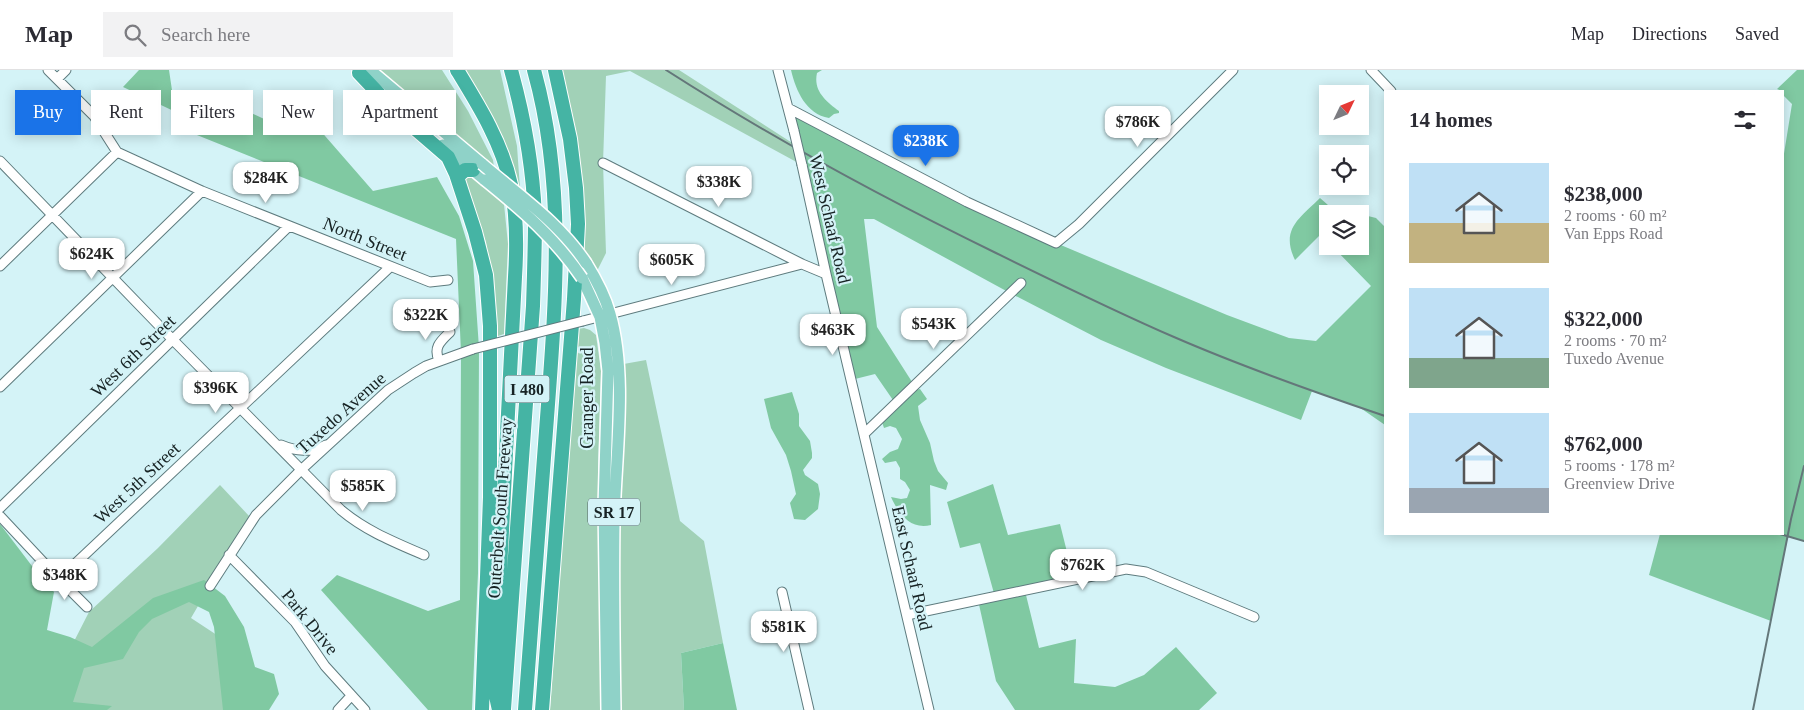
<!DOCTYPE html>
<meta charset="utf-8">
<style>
body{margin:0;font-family:"Times New Roman",serif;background:#f2f2f3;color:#2b2b33;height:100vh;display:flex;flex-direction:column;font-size:19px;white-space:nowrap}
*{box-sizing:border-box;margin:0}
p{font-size:16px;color:#7c7c81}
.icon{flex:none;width:28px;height:28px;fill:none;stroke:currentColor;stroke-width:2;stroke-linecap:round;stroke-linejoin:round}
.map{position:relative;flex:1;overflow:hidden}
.details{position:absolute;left:1384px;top:20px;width:400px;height:445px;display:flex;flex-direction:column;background:#fff;border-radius:0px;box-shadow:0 2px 12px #0003}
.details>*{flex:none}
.guide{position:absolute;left:15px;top:20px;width:475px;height:45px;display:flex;gap:10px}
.needle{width:32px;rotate:47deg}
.controls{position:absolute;left:1319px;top:15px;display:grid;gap:10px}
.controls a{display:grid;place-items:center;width:50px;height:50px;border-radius:0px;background:#fff;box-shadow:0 2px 12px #0003;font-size:25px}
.price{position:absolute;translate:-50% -42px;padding:0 11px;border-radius:10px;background:#fff;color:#222;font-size:16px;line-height:32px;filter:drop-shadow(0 1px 2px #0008)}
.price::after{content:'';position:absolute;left:50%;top:30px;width:15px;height:11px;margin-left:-8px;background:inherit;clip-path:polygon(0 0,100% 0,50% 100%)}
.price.on{background:#1a73e8;color:#fff}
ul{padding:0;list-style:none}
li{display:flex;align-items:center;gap:15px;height:125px;padding:0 25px}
li span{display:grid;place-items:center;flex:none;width:140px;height:100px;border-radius:0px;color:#555}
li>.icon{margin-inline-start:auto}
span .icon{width:60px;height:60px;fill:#fffc;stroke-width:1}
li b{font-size:21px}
h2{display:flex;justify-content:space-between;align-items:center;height:60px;padding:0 25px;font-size:21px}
.chip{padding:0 18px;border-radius:0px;background:#fff;box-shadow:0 2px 12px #0003;font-size:18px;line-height:45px}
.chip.on{background:#1a73e8;color:#fff}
header{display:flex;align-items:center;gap:30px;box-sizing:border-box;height:70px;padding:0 25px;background:#fff;border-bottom:1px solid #e1e1e2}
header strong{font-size:24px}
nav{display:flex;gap:28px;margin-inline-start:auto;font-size:18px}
.search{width:350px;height:45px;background:#f2f2f3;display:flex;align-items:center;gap:12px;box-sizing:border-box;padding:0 18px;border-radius:0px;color:#7c7c81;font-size:19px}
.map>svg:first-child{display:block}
.green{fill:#a1d1b7}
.forest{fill:#80c9a2}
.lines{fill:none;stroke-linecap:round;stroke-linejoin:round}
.minor-casing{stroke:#5e7b7e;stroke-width:11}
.major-casing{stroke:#fff;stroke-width:14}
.highway-casing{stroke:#fff;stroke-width:16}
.minor{stroke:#fff;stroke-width:9}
.major{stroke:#8fd2c8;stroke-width:11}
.highway{stroke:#45b4a4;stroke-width:14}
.rail{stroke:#64777a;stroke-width:2}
.minor-bridge-casing{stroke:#5e7b7e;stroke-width:11;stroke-linecap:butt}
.major-bridge-casing{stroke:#fff;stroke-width:14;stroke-linecap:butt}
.minor-bridge{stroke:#fff;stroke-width:9}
.major-bridge{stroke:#8fd2c8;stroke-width:11}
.labels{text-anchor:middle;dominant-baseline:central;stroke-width:4.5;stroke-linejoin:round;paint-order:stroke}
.shield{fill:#d4f3f7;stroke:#506163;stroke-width:1}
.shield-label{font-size:16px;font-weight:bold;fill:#172324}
.street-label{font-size:18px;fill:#172324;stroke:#d4f3f7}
</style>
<header>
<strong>Map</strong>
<div class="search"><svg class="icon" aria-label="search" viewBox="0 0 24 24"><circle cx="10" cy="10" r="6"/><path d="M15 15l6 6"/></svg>Search here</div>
<nav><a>Map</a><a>Directions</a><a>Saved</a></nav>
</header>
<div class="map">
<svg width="1804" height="640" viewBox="0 0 1804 640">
<rect width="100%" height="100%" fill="#d4f3f7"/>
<!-- green -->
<path class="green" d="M377 0H442L468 41 493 90 494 97Z
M463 0H500L517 76 520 119 513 113Z
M555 0H679L797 76 802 95 630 1 606 6 603 93 606 183 594 207 581 185 578 154Z
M418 60 504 134 508 174 504 264 495 267V239L486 172 474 140 447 96 416 63Z
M584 258 590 260 596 265 601 301 598 399 599 516 603 640H550L578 259Z
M646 290 680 451 704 471 723 573 681 583 684 640H615L618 295Z
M220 415 250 447 191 548 229 573 227 640H39L89 542 158 478Z"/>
<!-- forest -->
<path class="forest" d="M139 0H169L173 27 188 33 221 29 277 55 312 51 373 121 437 107 459 146 473 191 479 278 478 503 472 640H428L321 520 337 505 428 541 460 530 461 283 456 169 177 57 182 45 123 17Z
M791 0H822L817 3C813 21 826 31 839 41V43L834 44 829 48C806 44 796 21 791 0Z
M1797 0H1804V471L1788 466 1771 551 1649 505 1660 464H1782V96L1792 34 1783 25 1782 21 1777 19Z
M788 38 1056 173 1227 245 1289 268 1316 271 1371 216 1332 176H1360V144L1376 148 1385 157V355L1359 337 1312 321 1301 350 1166 298 1101 270 1010 223 874 149H864L877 257 914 315 895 333 875 304 851 310Z
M1320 128 1328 135 1359 144H1328L1327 172 1320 165 1295 190C1280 159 1300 148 1320 128Z
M920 319 927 329 918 336 920 350 930 373 934 391 938 401 948 413 946 420 930 415 931 455C910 460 899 444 891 427L901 429 907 428 910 420 905 412 900 409V398L896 391 885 393 882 389 890 382 898 379 902 369 896 358 890 356 884 358 882 352 915 320Z
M792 322 799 344V356L810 371 812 383V388L803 400 805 405 818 414 820 424 818 439 805 450 794 449 790 433 796 424 791 401 786 385 771 358 764 329Z
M993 414 1008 465 1060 454 1074 510 1025 521 1039 578 1076 569 1074 613 1115 617 1144 605 1176 577 1217 623 1199 640H1015L996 611 978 530 995 527 980 473 960 478 947 432Z
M0 454 32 496 54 522 47 560 70 567 92 577 153 528 204 510 225 526 244 557 255 597 274 604 279 624 269 640H223L214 557 209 542 189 532 152 549 139 562 123 589 84 598 73 632 112 636 107 640H0Z
M723 573 737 640H684L681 583Z"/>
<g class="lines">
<defs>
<path id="minor" d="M48 0 94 46 117 82 202 121 430 212 448 210
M778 0 794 61
M1371 0 1391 21
M57 9 66 0
M788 38 967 132 1056 173 1079 154 1233 0
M0 91 173 270 341 440C366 461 394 472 424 485
M603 93 802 194 826 204
M802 95 826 204 929 640
M0 196 117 82
M583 251 802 194
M439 290C433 277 441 271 450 262
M0 317 202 121
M864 364 1021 213
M281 375C295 381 312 383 326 375
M0 438 288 157
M0 446 59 509 87 537
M229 485 295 552 325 596 365 640
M59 509 390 197
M210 516 256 445 302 399 388 320 414 303 426 296 473 279
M782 522 809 640
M907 545 1126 499 1146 502 1254 547
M338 640 351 626"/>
<path id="major" d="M370 0 482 94
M443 75 485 110
M586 193C596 209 605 226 610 244 628 307 615 389 614 453 613 515 614 578 615 640
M582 208 600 247 605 273 608 301 604 436 607 640"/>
<path id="highway" d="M457 0C479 36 502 73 511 115 517 145 517 176 515 207L494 617 499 640
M359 3 397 43 448 87 456 104 475 162 486 205 490 256V427L482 640
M457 107 465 100H473
M504 639 533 236C534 206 535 177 535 147 533 98 524 47 511 0
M525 640C532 547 539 454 546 361 555 240 567 118 534 0
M542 640 574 229 578 154 576 118 570 69 555 0"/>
</defs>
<!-- minor casing -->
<use href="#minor" class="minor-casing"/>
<!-- major casing -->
<use href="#major" class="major-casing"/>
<!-- highway casing -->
<use href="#highway" class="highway-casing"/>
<!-- minor -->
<use href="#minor" class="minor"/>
<!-- major -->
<use href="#major" class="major"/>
<!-- highway -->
<use href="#highway" class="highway"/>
<!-- rail -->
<path class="rail" d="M666 0C772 68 883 128 996 183 1055 212 1114 241 1174 267 1243 297 1314 322 1385 346
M1780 464 1804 471
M1753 640 1791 449 1804 396"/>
<defs>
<path id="minor-bridge" d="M794 61 802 95
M473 279 583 251"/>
<path id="major-bridge" d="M482 94C518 125 560 153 586 193
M485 110C522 140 555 168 582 208"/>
</defs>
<!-- minor-bridge casing -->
<use href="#minor-bridge" class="minor-bridge-casing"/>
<!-- major-bridge casing -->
<use href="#major-bridge" class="major-bridge-casing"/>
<!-- minor-bridge -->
<use href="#minor-bridge" class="minor-bridge"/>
<!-- major-bridge -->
<use href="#major-bridge" class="major-bridge"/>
</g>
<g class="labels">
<!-- shield labels -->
<g class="shield">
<rect x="504.5" y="305.5" width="45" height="27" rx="4"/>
<rect x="588" y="428.5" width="52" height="27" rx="4"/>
</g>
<g class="shield-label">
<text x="527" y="319">I 480</text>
<text x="614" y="442">SR 17</text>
</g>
<!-- street labels -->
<g class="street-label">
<text transform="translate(830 149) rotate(77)">West Schaaf Road</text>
<text transform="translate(365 169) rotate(22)">North Street</text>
<text transform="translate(133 286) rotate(-44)">West 6th Street</text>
<text transform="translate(587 328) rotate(-90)">Granger Road</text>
<text transform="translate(341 343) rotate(-42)">Tuxedo Avenue</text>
<text transform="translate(137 413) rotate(-43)">West 5th Street</text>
<text transform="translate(500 438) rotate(-86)">Outerbelt South Freeway</text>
<text transform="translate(912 498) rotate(77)">East Schaaf Road</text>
<text transform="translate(310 552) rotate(51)">Park Drive</text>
</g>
</g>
</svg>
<div class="controls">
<a><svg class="needle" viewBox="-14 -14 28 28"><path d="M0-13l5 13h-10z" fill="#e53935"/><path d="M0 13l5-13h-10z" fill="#7c7c81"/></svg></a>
<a><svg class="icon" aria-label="locate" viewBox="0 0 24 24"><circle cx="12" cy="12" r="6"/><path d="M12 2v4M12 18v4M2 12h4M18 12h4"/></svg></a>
<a><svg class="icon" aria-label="layers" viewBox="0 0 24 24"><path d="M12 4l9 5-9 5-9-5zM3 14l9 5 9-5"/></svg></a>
</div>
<b class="price" style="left:1138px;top:78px">$786K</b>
<b class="price on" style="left:926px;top:97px">$238K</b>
<b class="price" style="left:266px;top:134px">$284K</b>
<b class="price" style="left:719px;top:138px">$338K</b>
<b class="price" style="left:92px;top:210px">$624K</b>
<b class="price" style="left:672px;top:216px">$605K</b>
<b class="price" style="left:426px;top:271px">$322K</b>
<b class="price" style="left:934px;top:280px">$543K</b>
<b class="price" style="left:833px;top:286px">$463K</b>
<b class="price" style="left:216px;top:344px">$396K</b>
<b class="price" style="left:363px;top:442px">$585K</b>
<b class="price" style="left:1083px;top:521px">$762K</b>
<b class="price" style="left:65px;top:531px">$348K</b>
<b class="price" style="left:784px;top:583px">$581K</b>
<div class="guide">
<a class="chip on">Buy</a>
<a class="chip">Rent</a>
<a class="chip">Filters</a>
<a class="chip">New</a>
<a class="chip">Apartment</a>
</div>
<section class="details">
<h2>14 homes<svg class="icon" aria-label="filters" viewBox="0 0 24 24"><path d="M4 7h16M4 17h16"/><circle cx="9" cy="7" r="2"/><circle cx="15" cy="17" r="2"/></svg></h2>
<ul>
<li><span style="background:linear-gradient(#bfe0f5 60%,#c2b280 0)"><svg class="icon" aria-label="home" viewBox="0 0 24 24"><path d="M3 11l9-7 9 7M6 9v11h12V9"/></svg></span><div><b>$238,000</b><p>2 rooms · 60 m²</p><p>Van Epps Road</p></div></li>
<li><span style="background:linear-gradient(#bfe0f5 70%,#7fa58c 0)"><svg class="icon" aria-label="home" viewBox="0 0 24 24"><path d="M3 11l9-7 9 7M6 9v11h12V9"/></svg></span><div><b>$322,000</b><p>2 rooms · 70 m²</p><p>Tuxedo Avenue</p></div></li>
<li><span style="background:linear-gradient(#bfe0f5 75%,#9aa5b1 0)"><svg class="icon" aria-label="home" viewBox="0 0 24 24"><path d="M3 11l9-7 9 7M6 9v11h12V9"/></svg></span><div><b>$762,000</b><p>5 rooms · 178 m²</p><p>Greenview Drive</p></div></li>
</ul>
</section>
</div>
